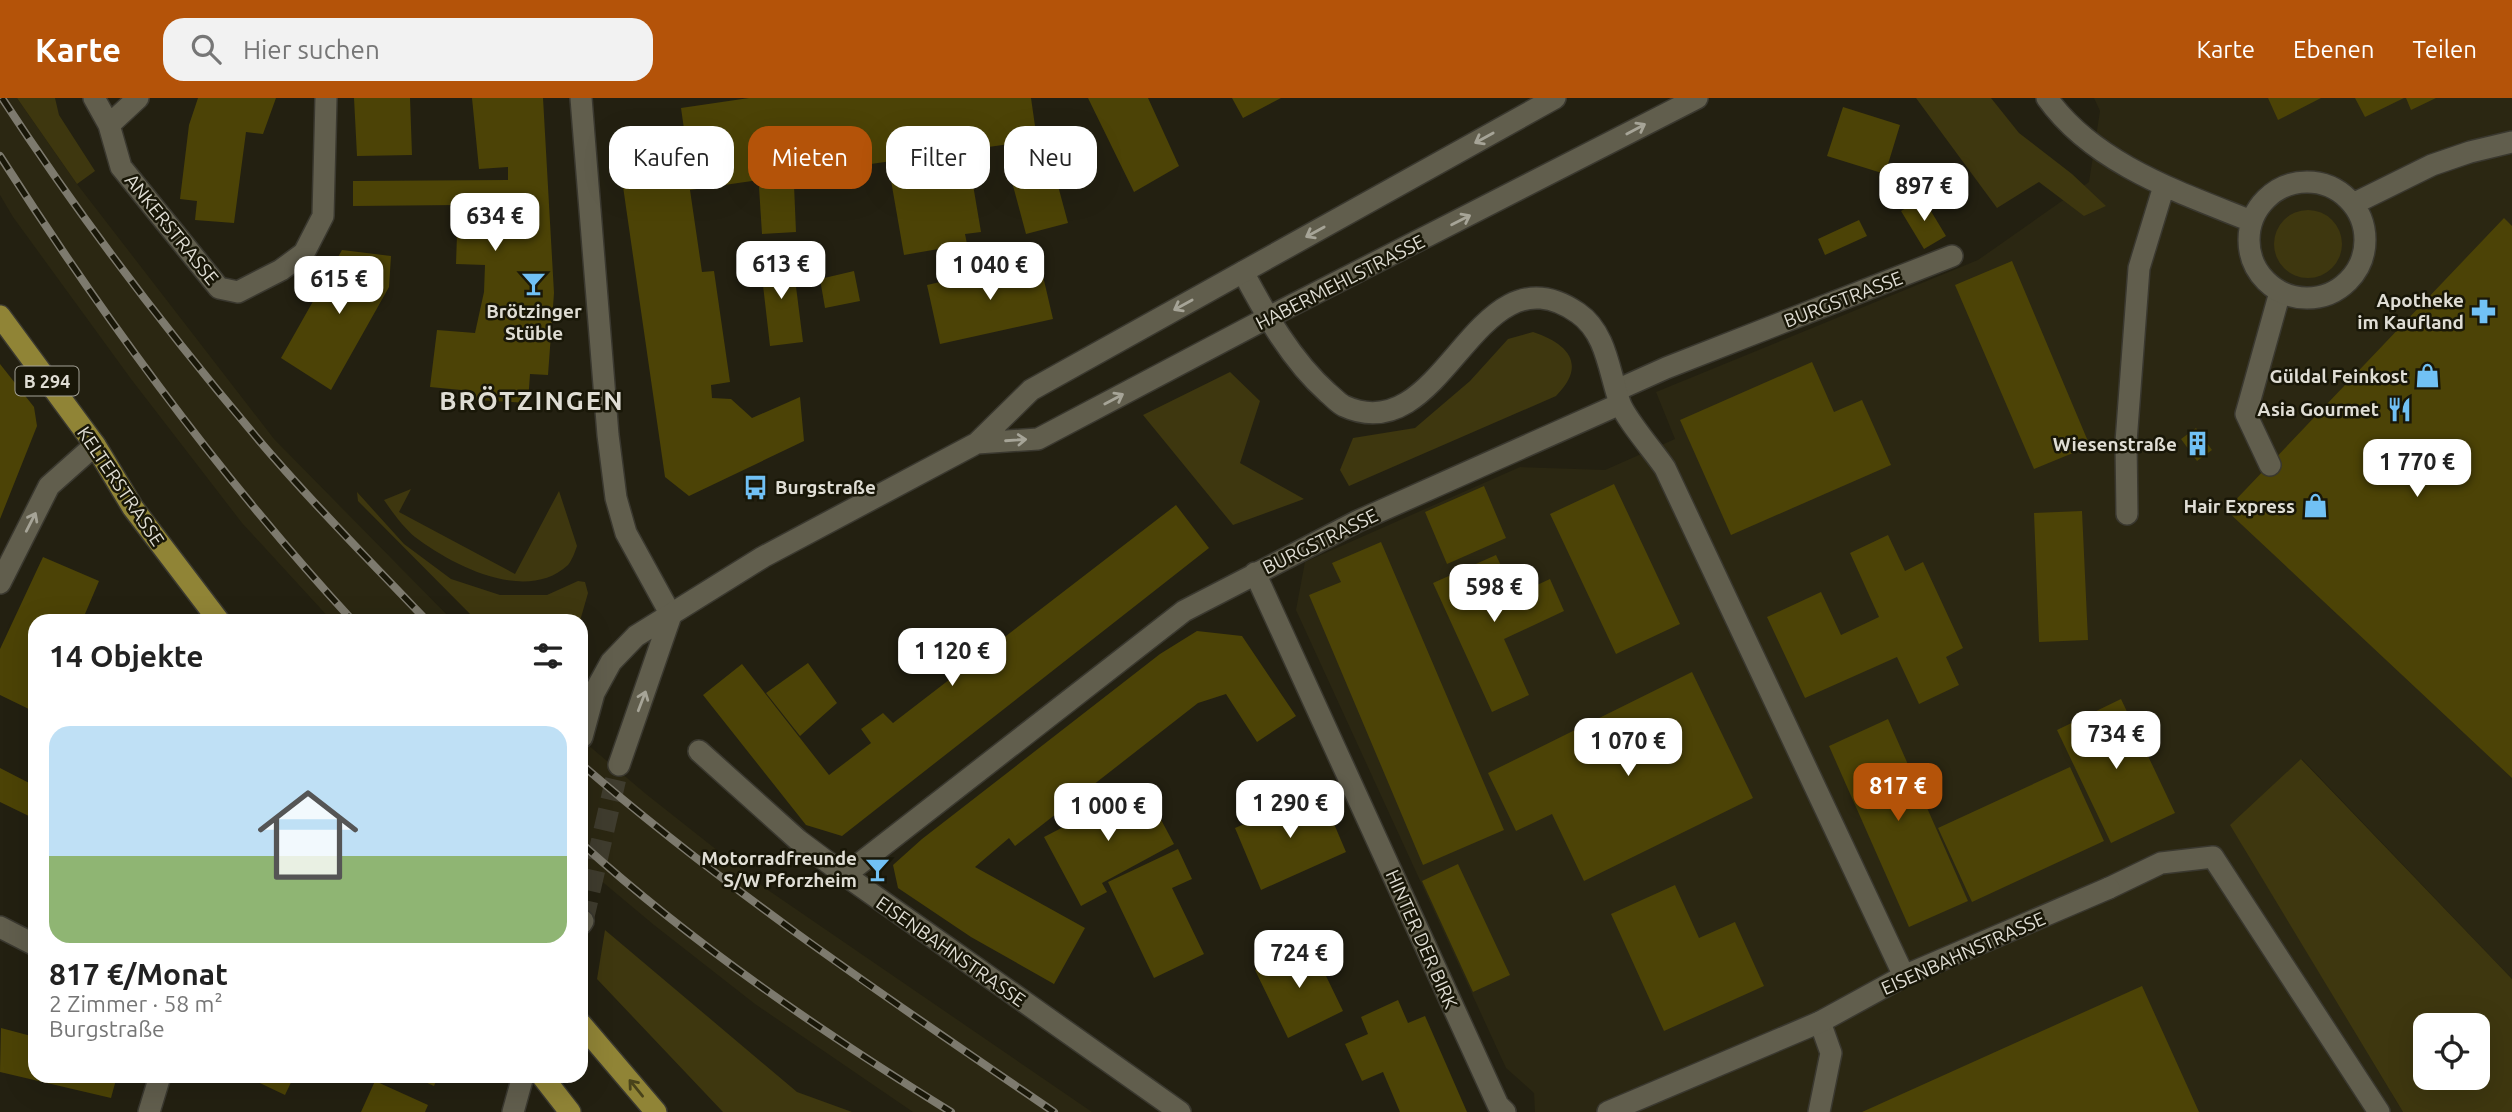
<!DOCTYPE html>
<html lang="de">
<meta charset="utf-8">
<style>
body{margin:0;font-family:Ubuntu,sans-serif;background:#f2f2f2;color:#222;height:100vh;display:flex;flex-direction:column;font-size:26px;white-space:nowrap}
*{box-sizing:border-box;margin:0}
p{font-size:23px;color:#767676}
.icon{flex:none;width:38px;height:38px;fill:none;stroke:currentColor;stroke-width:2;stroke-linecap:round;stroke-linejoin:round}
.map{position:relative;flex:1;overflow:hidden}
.sheet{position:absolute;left:28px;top:516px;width:560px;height:469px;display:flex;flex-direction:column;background:#fff;border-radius:21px;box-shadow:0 7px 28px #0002}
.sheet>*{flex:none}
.guide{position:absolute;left:609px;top:28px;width:665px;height:63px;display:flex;gap:14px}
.controls{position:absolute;left:2413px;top:915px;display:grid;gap:14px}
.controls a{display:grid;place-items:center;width:77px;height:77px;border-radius:14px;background:#fff;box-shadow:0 7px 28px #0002;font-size:35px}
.price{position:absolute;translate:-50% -60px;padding:0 16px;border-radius:14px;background:#fff;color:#222;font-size:23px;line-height:46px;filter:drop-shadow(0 2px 4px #0008)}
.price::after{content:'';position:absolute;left:50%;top:42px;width:21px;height:16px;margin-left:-10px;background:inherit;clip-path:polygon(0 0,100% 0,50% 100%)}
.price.active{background:#b45309;color:#fff}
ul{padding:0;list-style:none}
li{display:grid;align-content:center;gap:14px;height:371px;padding:0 21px}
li+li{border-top:2px solid #e0e0e0}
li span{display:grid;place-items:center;height:217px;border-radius:21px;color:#555}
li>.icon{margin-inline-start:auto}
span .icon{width:126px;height:126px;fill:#fffc;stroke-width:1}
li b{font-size:30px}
h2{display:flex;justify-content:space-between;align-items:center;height:84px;padding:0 21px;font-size:30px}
.chip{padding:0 24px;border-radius:21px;background:#fff;box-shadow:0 7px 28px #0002;font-size:24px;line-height:63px}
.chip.active{background:#b45309;color:#fff}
header{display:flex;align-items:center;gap:42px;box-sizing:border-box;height:98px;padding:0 35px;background:#b45309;color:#fff}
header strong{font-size:33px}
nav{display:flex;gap:38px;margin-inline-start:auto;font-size:24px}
.search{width:490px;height:63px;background:#f2f2f2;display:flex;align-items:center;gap:18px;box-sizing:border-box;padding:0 24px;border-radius:21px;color:#767676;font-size:26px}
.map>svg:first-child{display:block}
.built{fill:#2b2712}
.green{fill:#3e370f;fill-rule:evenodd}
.building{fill:#4c4306}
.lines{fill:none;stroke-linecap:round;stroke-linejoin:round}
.secondary-tunnel{stroke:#3f3c2e;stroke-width:21;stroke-dasharray:21 10;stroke-linecap:butt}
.lane-casing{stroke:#3a382f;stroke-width:24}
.street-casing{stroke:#3a382f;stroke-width:24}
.secondary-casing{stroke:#3a382f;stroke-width:24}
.primary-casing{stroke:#3a382f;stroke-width:24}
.lane{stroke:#615e4d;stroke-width:21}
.street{stroke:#615e4d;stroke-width:21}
.secondary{stroke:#615e4d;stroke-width:21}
.primary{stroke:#908436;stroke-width:21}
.rail-casing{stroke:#7d7a6e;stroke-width:8}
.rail{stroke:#191708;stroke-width:5;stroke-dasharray:16;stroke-linecap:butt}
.oneway{stroke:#a6a497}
.oneway2{stroke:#49431a}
.labels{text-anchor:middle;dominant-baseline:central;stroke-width:5;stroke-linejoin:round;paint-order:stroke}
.shield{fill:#191708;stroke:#a4a297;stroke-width:2}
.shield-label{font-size:18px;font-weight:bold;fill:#dfddd4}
.street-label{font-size:19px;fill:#dfddd4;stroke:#191708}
.poi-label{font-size:19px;font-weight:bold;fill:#dfddd4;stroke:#191708;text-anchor:end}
.district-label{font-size:26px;font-weight:bold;letter-spacing:2px;fill:#dfddd4;stroke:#191708}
</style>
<header>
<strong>Karte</strong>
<div class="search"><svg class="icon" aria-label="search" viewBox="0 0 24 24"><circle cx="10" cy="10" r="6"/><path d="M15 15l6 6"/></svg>Hier suchen</div>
<nav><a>Karte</a><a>Ebenen</a><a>Teilen</a></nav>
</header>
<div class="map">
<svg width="2512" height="1014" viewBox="0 0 2512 1014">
<rect width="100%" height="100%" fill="#232011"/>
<!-- built -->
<path class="built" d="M0 0H17L77 86 274 341 453 523H332L242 425 131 281 13 119 0 97Z
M2094 0H2512V881L2302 661 2231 727 2403 1014H1535L1534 995 1506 970 1296 512 1305 464 1520 369 1605 372 1675 341 1656 294 1978 162 2089 84 2100 13Z
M581 641 646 696 765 790 1092 1014H913L755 906 654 827 581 766Z"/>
<!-- green -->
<path class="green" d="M17 0H55L59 17 95 73 77 86Z
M1916 0H1991L2019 35 2072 76 2106 108 2084 118 2039 84 1997 110Z
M2274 146a34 34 0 1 1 68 0a34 34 0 1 1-68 0Z
M1533 234C1569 246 1587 267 1556 298L1349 388 1340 372 1353 340 1415 330 1470 283 1508 241Z
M1230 274 1260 303 1240 365 1304 401 1233 427 1143 317Z
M411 391 399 414 515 476 559 393 577 448C575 454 572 462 568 467 526 506 452 467 415 439 403 429 393 415 384 402Z
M357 394 404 446 451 481 500 497H547L578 483 585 484 588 495 580 523H477L358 403Z
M2301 661 2512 881V1014H2403L2230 727ZM2426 928H2478V980H2426Z
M605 832 797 994 852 1014H723L597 881Z"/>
<!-- building -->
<path class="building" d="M198 0H276L263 36 246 34 234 125 195 122 197 103 180 101 189 27Z
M354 0H410L412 57 357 58Z
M472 0H543L554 195 548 277 530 276 528 305 460 301 461 292 430 289 437 232 475 235 484 194 485 167 456 166 458 107 353 108V83L508 82V69L479 71Z
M749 0H1031L1037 42 690 92 702 174 714 173 730 284 711 287 712 300 731 301 752 320 800 299 804 343 689 398 665 379 616 40 684 31 681 10Z
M1088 0H1148L1179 68 1134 94Z
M1232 0H1281L1243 20Z
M2268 0H2321L2278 22Z
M2355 0H2404L2365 19Z
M2406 0H2436L2411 12Z
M1843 9 1900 27 1885 76 1827 58Z
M1046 43 1068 125 1026 136 1004 54Z
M946 61V68L969 63 981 134 965 136 967 146 904 157 889 71Z
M794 87 796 134 762 136 759 89Z
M1923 100 1946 138 1924 151 1901 113Z
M2504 120 2512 128V680L2226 412Z
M1859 122 1867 138 1825 157 1818 141Z
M342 152 391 158 389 189 331 292 281 260Z
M792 157 803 244 770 248 760 161Z
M1039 161 1053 221 940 246 927 187Z
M2012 163 2090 348 2034 371 1955 187Z
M854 173 860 203 825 210 820 181Z
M1812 264 1834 314 1862 302 1891 367 1731 437 1680 322Z
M0 266 34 309 37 328 0 421Z
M2196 330 2212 352 2197 363 2181 341Z
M1614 386 1680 526 1616 556 1550 416Z
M1484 388 1506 440 1447 466 1425 414Z
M1176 407 1209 450 842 738 806 727 703 597 742 566 829 677 871 645 861 631 883 615 893 625Z
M2082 413 2088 542 2039 544 2034 415Z
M1888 437 1905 473 1923 464 1963 550 1946 559 1959 587 1919 606 1897 559 1805 600 1767 519 1821 494 1841 537 1879 519 1850 455Z
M1381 444 1504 732 1423 767 1309 497 1341 484 1332 465Z
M1496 457 1515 497 1550 481 1564 513 1504 541 1529 597 1492 614 1433 485Z
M43 459 99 483 82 523H35V614L0 597V551Z
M1197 533 1242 538 1296 618 1257 644 1226 596 1198 605 1015 748 1009 740 975 769 1085 830 1054 886 971 839 898 790 893 767 922 741 1160 556Z
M808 565 837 605 800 638 766 595Z
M1692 574 1753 700 1584 783 1552 716 1516 733 1488 675Z
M2121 601 2175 715 2111 745 2057 632Z
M1888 621 1968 803 1909 829 1829 648Z
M2070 669 2104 743 1972 804 1938 730Z
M0 670 35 688V721L0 704Z
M1143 688 1174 746 1102 785 1107 794 1081 808 1044 739Z
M1320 693 1346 754 1261 792 1235 730Z
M1178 751 1192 781 1172 790 1204 856 1154 880 1108 784Z
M1458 766 1510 877 1473 894 1422 783Z
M1675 787 1699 840 1735 824 1764 888 1664 933 1611 816Z
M1310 845 1343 913 1288 940 1255 872Z
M2142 888 2199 1014H1862Z
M1398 902 1408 925 1425 918 1467 1014H1400L1383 974 1362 983 1345 946 1368 936 1361 919Z
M1 930 35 939V978H117L111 1000 0 974Z
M245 978H294L285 997Z
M412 978H438L434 988Z
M375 983 428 1007 425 1014H361Z"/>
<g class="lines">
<!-- secondary-tunnel -->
<path class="secondary-tunnel" d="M583 823 619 667"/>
<defs>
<path id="lane" d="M1617 292 1666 270 1952 158
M2270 367 2246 316 2280 194
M2109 790 2161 765 2213 759 2379 1014
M1819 1014 1831 955 1820 924"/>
<path id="street" d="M94 0 109 27 121 69 219 190 238 194 281 172 304 155 323 118 326 0
M581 0 608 337 616 400 626 435 671 517
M2047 0C2094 66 2179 94 2251 123
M109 27 138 0
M2249 142a58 58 0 1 1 116 0a58 58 0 1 1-116 0Z
M2353 106 2432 67 2470 54 2512 44
M1243 174C1266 217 1291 262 1328 295 1333 299 1338 305 1344 308 1446 355 1474 143 1578 215 1607 235 1609 275 1620 305 1625 320 1655 355 1665 370L1904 878
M2127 416 2126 344 2139 170 2164 88
M1255 475 1498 1007 1505 1014
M0 485 49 388 95 347
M699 653 798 742 845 777 1180 1014
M845 777 1184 513 1358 423 1620 306
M0 829 35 847
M149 1014 160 978
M1608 1014 1820 924 1904 878 2109 790"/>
<path id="secondary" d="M977 345 1038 341 1267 220 1697 0
M582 639 594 595 611 564 636 538 763 459 977 345 1031 292 1555 0
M619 667 671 517
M581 826 583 823
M513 1014 523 978"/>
<path id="primary" d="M0 218 95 347 133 410 219 523
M581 926 656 1014
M542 978 570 1014"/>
</defs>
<!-- lane casing -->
<use href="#lane" class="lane-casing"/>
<!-- street casing -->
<use href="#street" class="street-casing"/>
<!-- secondary casing -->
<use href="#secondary" class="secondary-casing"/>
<!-- primary casing -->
<use href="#primary" class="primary-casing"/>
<!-- lane -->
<use href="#lane" class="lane"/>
<!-- street -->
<use href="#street" class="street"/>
<!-- secondary -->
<use href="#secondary" class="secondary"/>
<!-- primary -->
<use href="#primary" class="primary"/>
<defs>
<path id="rail" d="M2 0C79 118 166 232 257 340 311 404 370 463 427 523
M0 58C105 222 221 380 353 523
M581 666C729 794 893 904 1054 1014
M581 745C694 847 822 934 951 1014"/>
</defs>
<!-- rail casing -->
<use href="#rail" class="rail-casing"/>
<!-- rail -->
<use href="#rail" class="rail"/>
</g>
<!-- one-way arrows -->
<defs><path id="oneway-shaft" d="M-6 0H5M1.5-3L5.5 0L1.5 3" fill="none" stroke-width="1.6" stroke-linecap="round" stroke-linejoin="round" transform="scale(1.75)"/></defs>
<g class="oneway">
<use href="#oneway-shaft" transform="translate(1636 31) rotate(-28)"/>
<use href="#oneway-shaft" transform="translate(1484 40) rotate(151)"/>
<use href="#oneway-shaft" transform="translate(1461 122) rotate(-27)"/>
<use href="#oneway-shaft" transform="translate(1315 134) rotate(151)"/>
<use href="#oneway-shaft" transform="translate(1183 207) rotate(151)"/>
<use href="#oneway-shaft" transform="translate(1114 301) rotate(-28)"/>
<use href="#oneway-shaft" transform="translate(1016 342) rotate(-4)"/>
<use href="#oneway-shaft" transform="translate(31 424) rotate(-63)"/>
<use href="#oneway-shaft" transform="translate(642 603) rotate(-69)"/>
</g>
<use class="oneway2" href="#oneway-shaft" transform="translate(636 990) rotate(-129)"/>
<!-- icons -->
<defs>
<symbol id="bar-bare" viewBox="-9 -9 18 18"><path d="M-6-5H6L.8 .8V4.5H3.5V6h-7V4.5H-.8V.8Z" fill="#71c1f5" stroke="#191708" stroke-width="2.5" paint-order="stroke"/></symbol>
<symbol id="pharmacy-bare" viewBox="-9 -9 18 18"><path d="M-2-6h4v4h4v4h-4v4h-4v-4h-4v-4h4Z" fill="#71c1f5" stroke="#191708" stroke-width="2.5" paint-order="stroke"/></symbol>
<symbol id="shop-bare" viewBox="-9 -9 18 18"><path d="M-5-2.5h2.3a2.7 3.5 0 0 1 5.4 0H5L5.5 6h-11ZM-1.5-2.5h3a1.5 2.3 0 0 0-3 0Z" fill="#71c1f5" stroke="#191708" stroke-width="2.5" paint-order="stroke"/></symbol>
<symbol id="restaurant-bare" viewBox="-9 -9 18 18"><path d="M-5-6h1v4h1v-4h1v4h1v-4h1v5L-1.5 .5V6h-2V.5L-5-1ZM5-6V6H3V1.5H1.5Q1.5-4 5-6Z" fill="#71c1f5" stroke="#191708" stroke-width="2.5" paint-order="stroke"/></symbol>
<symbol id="building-bare" viewBox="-9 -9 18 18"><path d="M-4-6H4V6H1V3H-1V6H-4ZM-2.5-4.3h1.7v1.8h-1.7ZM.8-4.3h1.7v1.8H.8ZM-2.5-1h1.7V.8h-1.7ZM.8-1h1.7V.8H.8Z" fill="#71c1f5" stroke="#191708" stroke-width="2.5" paint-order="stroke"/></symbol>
<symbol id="bus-bare" viewBox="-9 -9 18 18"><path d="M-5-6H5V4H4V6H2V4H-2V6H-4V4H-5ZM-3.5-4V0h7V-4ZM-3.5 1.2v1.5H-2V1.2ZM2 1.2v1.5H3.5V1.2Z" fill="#71c1f5" stroke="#191708" stroke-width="2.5" paint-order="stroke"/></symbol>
</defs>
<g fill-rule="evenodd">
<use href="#bar-bare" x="516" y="168" width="35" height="35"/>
<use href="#pharmacy-bare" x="2466" y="196" width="35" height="35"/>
<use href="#shop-bare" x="2410" y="260" width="35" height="35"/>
<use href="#restaurant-bare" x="2382" y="294" width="35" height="35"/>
<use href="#building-bare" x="2180" y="328" width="35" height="35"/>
<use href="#bus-bare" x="738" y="372" width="35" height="35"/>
<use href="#shop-bare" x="2298" y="390" width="35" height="35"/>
<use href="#bar-bare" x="860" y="754" width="35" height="35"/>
</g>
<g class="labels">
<!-- shield labels -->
<rect class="shield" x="15.5" y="268.5" width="63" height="29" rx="5"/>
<g class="shield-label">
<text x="47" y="283">B 294</text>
</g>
<!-- street labels -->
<g class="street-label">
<text transform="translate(172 131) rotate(51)">ANKERSTRASSE</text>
<text transform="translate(1340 184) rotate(-27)">HABERMEHLSTRASSE</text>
<text transform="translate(1843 201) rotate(-21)">BURGSTRASSE</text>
<text transform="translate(121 388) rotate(56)">KELTERSTRASSE</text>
<text transform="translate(1320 443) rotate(-26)">BURGSTRASSE</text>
<text transform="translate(1422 841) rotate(66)">HINTER DER BIRK</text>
<text transform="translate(951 853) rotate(35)">EISENBAHNSTRASSE</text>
<text transform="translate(1963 855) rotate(-24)">EISENBAHNSTRASSE</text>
</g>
<!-- poi labels -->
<g class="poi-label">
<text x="2464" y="202">Apotheke<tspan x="2464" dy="22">im Kaufland</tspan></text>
<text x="534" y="213" text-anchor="middle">Brötzinger<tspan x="534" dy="22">Stüble</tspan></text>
<text x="2408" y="278">Güldal Feinkost</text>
<text x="2379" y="311">Asia Gourmet</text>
<text x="2177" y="346">Wiesenstraße</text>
<text x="775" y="389" text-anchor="start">Burgstraße</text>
<text x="2295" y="408">Hair Express</text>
<text x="857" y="760">Motorradfreunde<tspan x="857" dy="22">S/W Pforzheim</tspan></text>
</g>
<!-- district labels -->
<g class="district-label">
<text x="532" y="302">BRÖTZINGEN</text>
</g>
</g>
</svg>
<div class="controls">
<a><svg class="icon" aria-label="locate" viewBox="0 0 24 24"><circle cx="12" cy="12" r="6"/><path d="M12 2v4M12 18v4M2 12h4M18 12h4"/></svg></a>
</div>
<b class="price" style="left:1924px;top:125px">897 €</b>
<b class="price" style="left:495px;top:155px">634 €</b>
<b class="price" style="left:781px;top:203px">613 €</b>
<b class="price" style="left:990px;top:204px">1 040 €</b>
<b class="price" style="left:339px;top:218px">615 €</b>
<b class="price" style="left:2417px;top:401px">1 770 €</b>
<b class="price" style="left:1494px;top:526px">598 €</b>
<b class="price" style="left:952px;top:590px">1 120 €</b>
<b class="price" style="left:2116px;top:673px">734 €</b>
<b class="price" style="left:1628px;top:680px">1 070 €</b>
<b class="price active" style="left:1898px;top:725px">817 €</b>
<b class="price" style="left:1290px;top:742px">1 290 €</b>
<b class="price" style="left:1108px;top:745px">1 000 €</b>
<b class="price" style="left:1299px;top:892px">724 €</b>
<div class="guide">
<a class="chip">Kaufen</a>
<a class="chip active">Mieten</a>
<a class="chip">Filter</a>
<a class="chip">Neu</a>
</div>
<section class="sheet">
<h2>14 Objekte<svg class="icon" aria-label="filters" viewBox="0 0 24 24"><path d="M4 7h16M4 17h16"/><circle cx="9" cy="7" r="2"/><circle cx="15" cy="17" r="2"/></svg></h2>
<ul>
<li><span style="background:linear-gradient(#bfe0f5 60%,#8fb573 0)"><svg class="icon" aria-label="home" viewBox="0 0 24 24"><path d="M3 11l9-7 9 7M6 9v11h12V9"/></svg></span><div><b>817 €/Monat</b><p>2 Zimmer · 58 m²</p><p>Burgstraße</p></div></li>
</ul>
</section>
</div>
